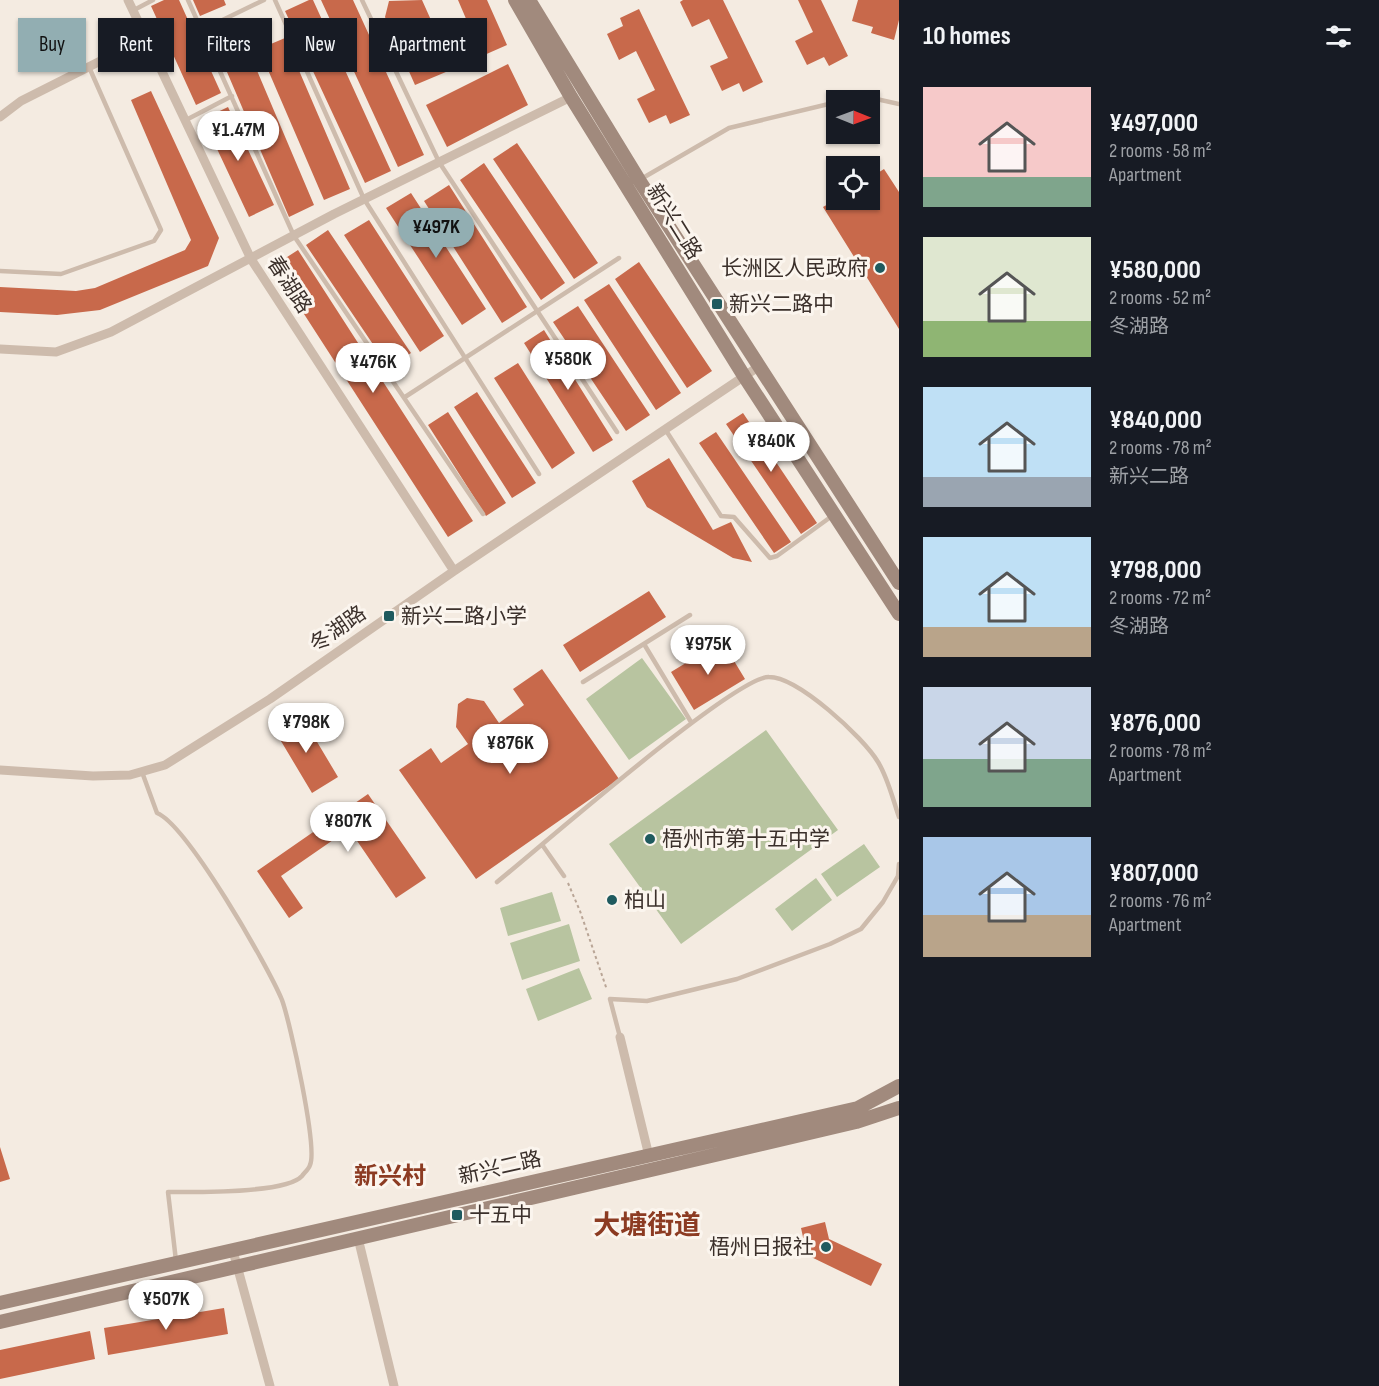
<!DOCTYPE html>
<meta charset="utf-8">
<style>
body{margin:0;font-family:"Sofia Sans Condensed","Noto Sans SC",sans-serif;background:#242831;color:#f1f3f6;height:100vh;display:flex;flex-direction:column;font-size:22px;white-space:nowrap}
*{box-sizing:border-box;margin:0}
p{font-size:20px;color:#9ea1a6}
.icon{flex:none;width:33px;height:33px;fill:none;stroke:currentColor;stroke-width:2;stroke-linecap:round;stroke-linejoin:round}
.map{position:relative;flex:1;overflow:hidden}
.details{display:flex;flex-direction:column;background:#171b24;width:480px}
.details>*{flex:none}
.guide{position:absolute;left:18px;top:18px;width:570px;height:54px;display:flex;gap:12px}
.needle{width:39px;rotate:91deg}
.tools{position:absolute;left:826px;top:90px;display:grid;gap:12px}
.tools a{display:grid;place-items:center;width:54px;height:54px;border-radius:0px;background:#171b24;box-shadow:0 2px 4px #0004;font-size:30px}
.price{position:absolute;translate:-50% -51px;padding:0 14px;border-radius:21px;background:#fff;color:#222;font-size:20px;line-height:39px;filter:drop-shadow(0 2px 3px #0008)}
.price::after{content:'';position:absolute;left:50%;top:36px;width:18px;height:14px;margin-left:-9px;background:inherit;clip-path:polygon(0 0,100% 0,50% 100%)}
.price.active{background:#92aeb2;color:#111}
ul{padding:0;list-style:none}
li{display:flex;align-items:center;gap:18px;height:150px;padding:0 24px}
li span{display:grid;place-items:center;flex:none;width:168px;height:120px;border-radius:0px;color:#555}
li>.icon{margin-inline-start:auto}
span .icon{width:72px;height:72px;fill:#fffc;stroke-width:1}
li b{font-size:26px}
h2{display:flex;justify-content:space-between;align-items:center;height:72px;padding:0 24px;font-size:26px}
.tag{padding:0 21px;border-radius:0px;background:#171b24;box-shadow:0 2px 4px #0004;font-size:21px;line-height:54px}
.tag.active{background:#92aeb2;color:#111}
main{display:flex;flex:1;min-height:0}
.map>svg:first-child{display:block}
.green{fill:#b8c4a0}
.building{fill:#c8694b}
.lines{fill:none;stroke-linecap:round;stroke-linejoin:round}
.path{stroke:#b9a596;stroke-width:2;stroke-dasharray:3 3;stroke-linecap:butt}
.lane{stroke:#cdbbac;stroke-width:4.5}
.street{stroke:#cdbbac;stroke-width:9}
.secondary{stroke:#a18a7d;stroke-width:14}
.poi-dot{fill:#1f5a5e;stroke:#fbf5ee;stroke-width:2}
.labels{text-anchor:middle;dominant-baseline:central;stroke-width:6;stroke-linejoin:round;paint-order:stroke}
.street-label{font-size:21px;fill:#3b302b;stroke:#fbf5ee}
.poi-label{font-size:21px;fill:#3b302b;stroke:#fbf5ee;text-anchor:start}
.quarter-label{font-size:24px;font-weight:bold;fill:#8c3b22;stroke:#fbf5ee}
.district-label{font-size:27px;font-weight:bold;fill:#8c3b22;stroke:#fbf5ee}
</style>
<main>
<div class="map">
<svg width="899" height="1386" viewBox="0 0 899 1386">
<rect width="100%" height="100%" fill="#f4ebe1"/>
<!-- green -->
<path class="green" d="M642 658 686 719 629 760 586 699Z
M766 730 838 830 681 944 609 844Z
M864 844 880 867 837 897 821 874Z
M816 878 832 900 792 931 775 909Z
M552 892 561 921 508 936 500 908Z
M569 924 580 961 522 980 510 943Z
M579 968 592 999 538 1021 526 989Z"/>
<!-- building -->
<path class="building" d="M164 0H179L221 93 196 105 151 6Z
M193 0H224L226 5 200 16Z
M309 0H313L391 171 365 183 285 11Z
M321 0H353L424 155 398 167Z
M422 0 453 69 415 85 385 17 389 1Z
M458 0H487L507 45 482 56Z
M683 0H723L763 82 743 92 739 83 722 91 710 66 728 58 709 19 692 27 680 2Z
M798 0H821L848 56 829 66 824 57 807 65 795 41 813 32Z
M858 0H899V20L894 40 871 33 873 27 852 21Z
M639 9 690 115 670 124 666 115 649 123 637 99 655 90 636 51 619 60 607 34 623 26 620 18Z
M285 38 350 189 324 200 259 49Z
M250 54 314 205 289 217 224 65Z
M508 64 528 105 447 147 426 105Z
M151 91 219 238 208 266 100 310 57 315 0 312V287L76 291 95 288 185 250 191 240 131 100Z
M228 107 274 205 249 217 203 119Z
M517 143 598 263 574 279 493 159Z
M484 163 565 283 541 300 460 180Z
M884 169 899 192V329L823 207 837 199 870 200V178Z
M449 185 527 307 502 323 424 201Z
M411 193 486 309 462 325 386 208Z
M369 220 444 336 420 352 344 235Z
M328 230 411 353 389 368 306 245Z
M298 250 473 521 448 537 273 266Z
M639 262 712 371 687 388 615 279Z
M609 284 681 393 656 410 584 300Z
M578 306 650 415 626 431 553 322Z
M544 330 613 440 593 452 524 343Z
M518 363 575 453 552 469 494 378Z
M477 392 536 483 512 498 454 407Z
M448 412 506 503 486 516 428 425Z
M743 413 817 523 801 534 726 424Z
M716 432 791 542 774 553 699 443Z
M669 458 713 530 731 522 752 562 733 558 647 507 632 481Z
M649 591 666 617 580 672 563 645Z
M722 641 745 679 694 710 671 672Z
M542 669 619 779 476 879 399 770 431 748 441 763 468 744 456 727 458 704 467 698 484 701 499 723 524 705 513 689Z
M301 715 338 777 312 793 275 731Z
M368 794 426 878 396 898 349 829 281 876 303 908 289 918 257 871Z
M0 1147 10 1179 0 1182Z
M825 1222 829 1239 882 1264 871 1286 807 1255 801 1228Z
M224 1308 228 1334 108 1355 104 1328Z
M90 1331 95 1359 0 1379V1350Z"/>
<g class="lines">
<!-- path -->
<path class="path" d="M568 883 580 911 607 990"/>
<!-- lane -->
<path class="lane" d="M188 0 294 236 483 514
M275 0 364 199 539 474
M362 0 439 162 617 432
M134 10 153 0
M202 30 264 0
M843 100 863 96 899 104
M186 120 232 96
M641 179 729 128 837 102
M0 271 61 274 154 241 161 230 89 67
M405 397 619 258
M665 429 721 516 734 517 770 558 777 556 832 516
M644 644 691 722
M583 682 690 615
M142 772 157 813C187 825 268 966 282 1000 290 1022 318 1148 310 1165 309 1169 304 1173 302 1176 286 1194 194 1192 168 1192L176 1261
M543 846 564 876
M497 882C537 850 735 676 769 677 798 677 863 737 878 762 888 778 893 800 899 817
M620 1037 610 999 647 1001 737 979 830 944 861 929 883 902 898 876 899 864"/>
<!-- street -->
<path class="street" d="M128 0 251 259 454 571
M0 117 21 101 146 38
M0 349 56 352 111 332 334 214 571 97
M0 770 93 776 130 775 165 765 270 699 454 571 758 367
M620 1037 649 1156
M358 1238 394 1386
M233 1251 270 1386"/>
<!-- secondary -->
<path class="secondary" d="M515 0 571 97 744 376 899 614
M529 0 639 180 899 583
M0 1303 858 1108 899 1086
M0 1322 856 1122 899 1108"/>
</g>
<!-- markers -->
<g class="poi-dot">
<circle cx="880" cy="268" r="6"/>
<rect x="711" y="298" width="12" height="12" rx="3"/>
<rect x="383" y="610" width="12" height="12" rx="3"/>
<circle cx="650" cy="839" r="6"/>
<circle cx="612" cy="900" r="6"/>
<rect x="451" y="1209" width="12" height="12" rx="3"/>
<circle cx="826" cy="1247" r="6"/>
</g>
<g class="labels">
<!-- street labels -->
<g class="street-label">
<text transform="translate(674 222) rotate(58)">新兴二路</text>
<text transform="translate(289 285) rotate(57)">春湖路</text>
<text transform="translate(338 629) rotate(-35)">冬湖路</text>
<text transform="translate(500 1168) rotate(-13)">新兴二路</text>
</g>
<!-- poi labels -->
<g class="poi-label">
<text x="868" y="268" text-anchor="end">长洲区人民政府</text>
<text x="729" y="304">新兴二路中</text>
<text x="401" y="616">新兴二路小学</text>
<text x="662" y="839">梧州市第十五中学</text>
<text x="624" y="900">柏山</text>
<text x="469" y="1215">十五中</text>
<text x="814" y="1247" text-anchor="end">梧州日报社</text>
</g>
<!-- quarter labels -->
<g class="quarter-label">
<text x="390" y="1176">新兴村</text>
</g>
<!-- district labels -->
<g class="district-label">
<text x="647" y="1226">大塘街道</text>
</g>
</g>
</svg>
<div class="tools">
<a><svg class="needle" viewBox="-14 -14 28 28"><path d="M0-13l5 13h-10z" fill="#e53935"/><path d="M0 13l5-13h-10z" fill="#9ea1a6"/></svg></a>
<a><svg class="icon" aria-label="locate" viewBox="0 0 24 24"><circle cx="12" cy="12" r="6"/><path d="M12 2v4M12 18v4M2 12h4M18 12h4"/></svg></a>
</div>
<b class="price" style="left:238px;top:162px">¥1.47M</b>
<b class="price active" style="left:436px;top:259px">¥497K</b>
<b class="price" style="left:568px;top:391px">¥580K</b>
<b class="price" style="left:373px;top:394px">¥476K</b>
<b class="price" style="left:771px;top:473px">¥840K</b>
<b class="price" style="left:708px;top:676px">¥975K</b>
<b class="price" style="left:306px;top:754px">¥798K</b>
<b class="price" style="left:510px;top:775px">¥876K</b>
<b class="price" style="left:348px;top:853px">¥807K</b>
<b class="price" style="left:166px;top:1331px">¥507K</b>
<div class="guide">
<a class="tag active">Buy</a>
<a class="tag">Rent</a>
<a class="tag">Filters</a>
<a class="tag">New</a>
<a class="tag">Apartment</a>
</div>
</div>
<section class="details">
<h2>10 homes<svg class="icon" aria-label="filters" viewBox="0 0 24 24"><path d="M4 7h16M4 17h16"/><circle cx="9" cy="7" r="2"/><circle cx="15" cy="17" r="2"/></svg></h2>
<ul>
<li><span style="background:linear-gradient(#f6c9c9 75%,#7fa58c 0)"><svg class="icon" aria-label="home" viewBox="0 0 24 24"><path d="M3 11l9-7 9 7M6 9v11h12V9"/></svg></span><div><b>¥497,000</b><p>2 rooms · 58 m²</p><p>Apartment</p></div></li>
<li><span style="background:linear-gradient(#dfe7d0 70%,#8fb573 0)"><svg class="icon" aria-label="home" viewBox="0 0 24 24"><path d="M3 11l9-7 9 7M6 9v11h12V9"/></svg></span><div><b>¥580,000</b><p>2 rooms · 52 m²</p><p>冬湖路</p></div></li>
<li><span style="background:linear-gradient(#bfe0f5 75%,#9aa5b1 0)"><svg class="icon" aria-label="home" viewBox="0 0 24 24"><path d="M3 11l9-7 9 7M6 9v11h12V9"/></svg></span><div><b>¥840,000</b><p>2 rooms · 78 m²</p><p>新兴二路</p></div></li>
<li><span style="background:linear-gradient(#bfe0f5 75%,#b9a48a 0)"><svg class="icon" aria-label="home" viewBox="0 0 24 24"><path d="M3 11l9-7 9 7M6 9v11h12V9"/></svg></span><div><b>¥798,000</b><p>2 rooms · 72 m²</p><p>冬湖路</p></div></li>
<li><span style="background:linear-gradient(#c9d6e8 60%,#7fa58c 0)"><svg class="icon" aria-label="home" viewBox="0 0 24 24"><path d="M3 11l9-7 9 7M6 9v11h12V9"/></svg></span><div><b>¥876,000</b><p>2 rooms · 78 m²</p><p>Apartment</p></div></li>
<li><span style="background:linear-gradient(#a9c7e8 65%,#b9a48a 0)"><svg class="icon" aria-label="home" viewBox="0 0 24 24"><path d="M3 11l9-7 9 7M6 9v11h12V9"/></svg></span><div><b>¥807,000</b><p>2 rooms · 76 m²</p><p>Apartment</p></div></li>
</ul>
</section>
</main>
